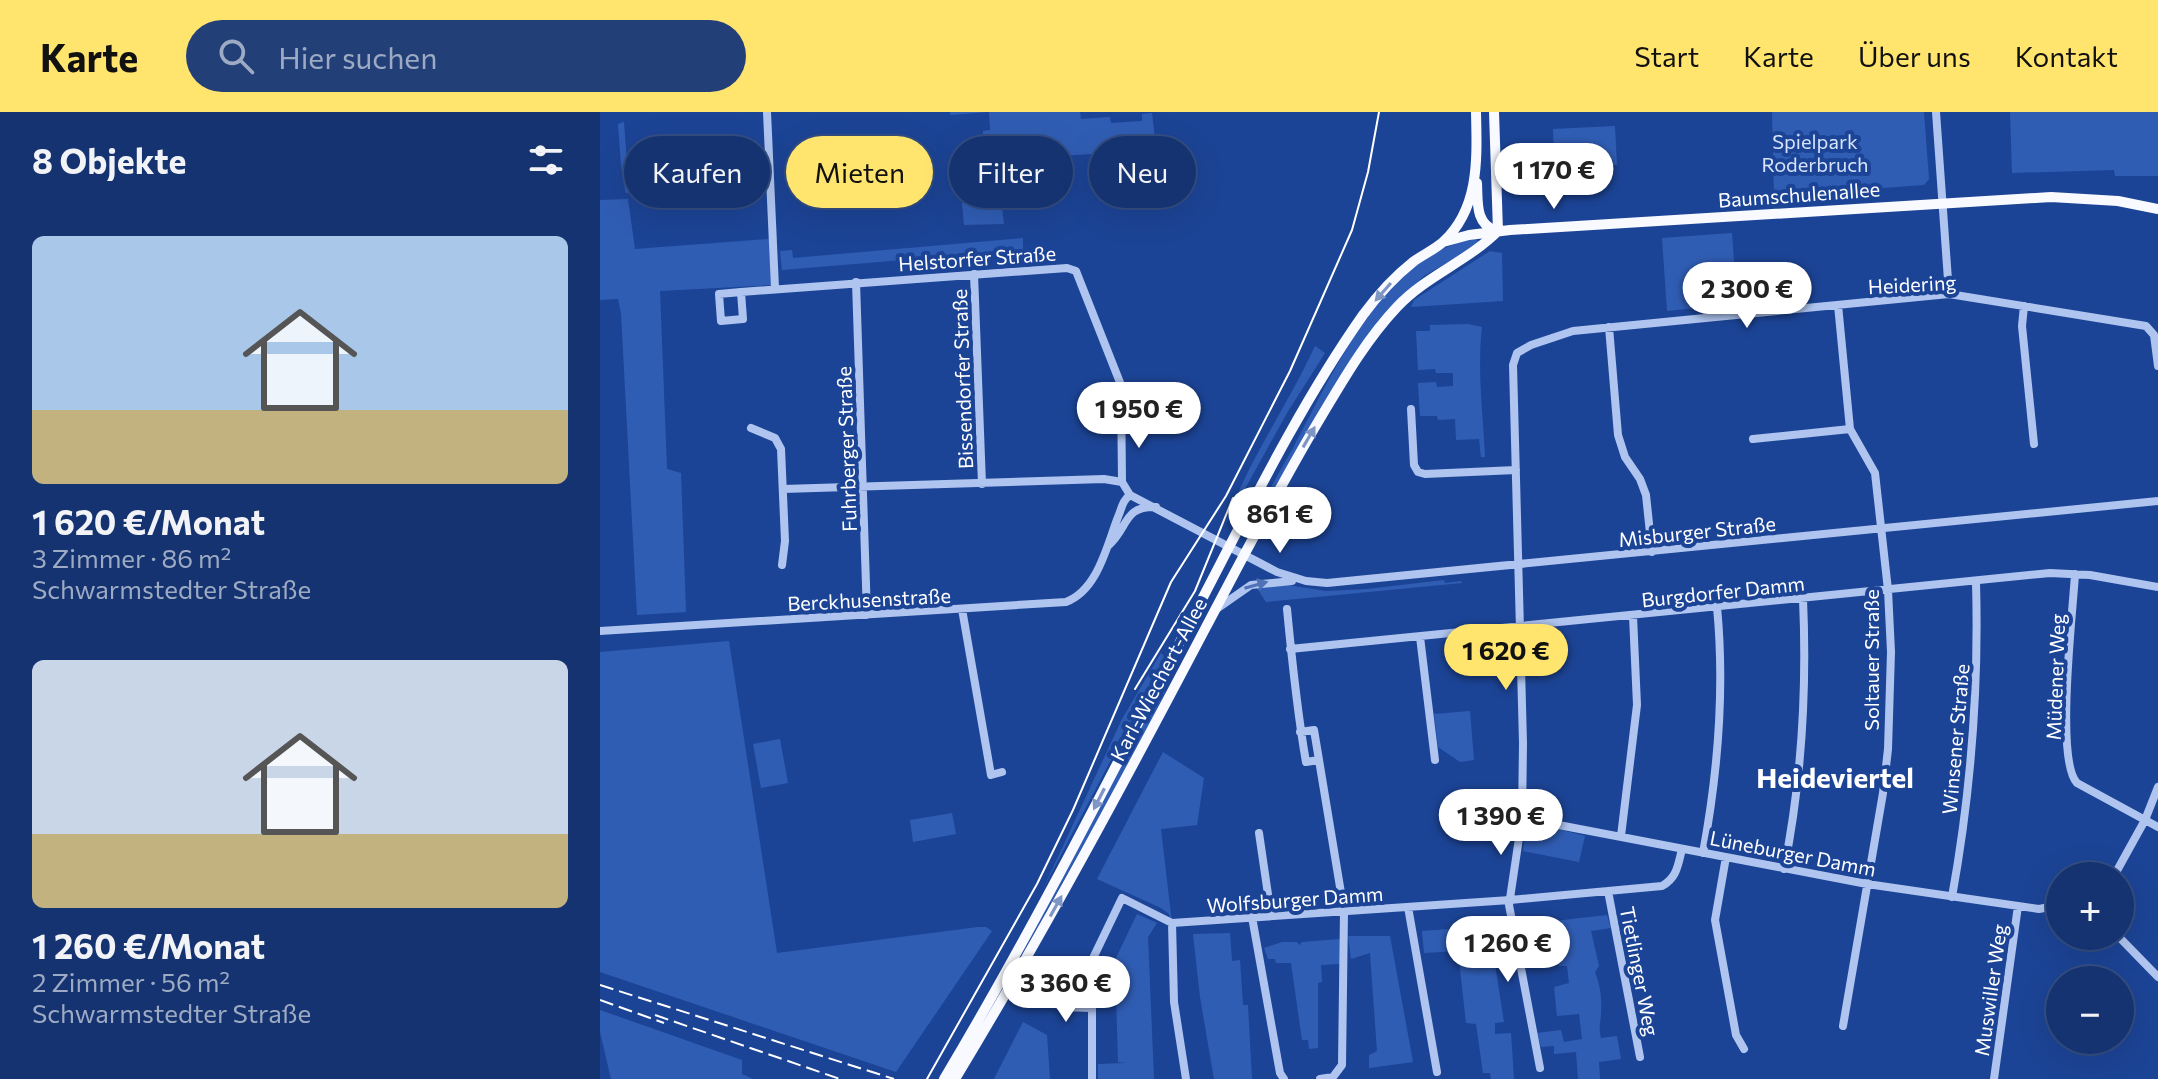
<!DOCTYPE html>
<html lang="de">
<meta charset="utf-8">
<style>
body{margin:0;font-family:Commissioner,sans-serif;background:#223f78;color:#f1f3f6;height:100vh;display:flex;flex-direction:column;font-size:30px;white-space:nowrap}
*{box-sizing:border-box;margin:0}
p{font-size:26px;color:#9daac3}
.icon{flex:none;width:44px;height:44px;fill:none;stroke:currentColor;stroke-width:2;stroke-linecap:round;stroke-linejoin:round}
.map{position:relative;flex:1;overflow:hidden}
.side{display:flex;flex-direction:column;background:#153370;width:600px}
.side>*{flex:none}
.guide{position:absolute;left:24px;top:24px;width:760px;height:72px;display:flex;gap:16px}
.fabs{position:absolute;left:1446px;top:750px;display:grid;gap:16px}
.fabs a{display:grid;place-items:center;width:88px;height:88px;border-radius:50%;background:#153370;box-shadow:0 8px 32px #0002,0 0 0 2px #344e83;font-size:40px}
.price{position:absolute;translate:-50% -68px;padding:0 18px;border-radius:28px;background:#fff;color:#222;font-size:26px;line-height:52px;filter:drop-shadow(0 2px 4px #0008)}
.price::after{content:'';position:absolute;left:50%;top:48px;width:24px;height:18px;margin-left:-12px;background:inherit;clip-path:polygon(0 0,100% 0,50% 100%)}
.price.current{background:#ffe46e;color:#111}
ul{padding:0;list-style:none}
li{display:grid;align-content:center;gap:16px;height:424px;padding:0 32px}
li span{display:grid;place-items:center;height:248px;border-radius:12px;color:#555}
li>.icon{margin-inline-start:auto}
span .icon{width:144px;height:144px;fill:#fffc;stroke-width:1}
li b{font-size:34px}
h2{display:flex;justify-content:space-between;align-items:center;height:96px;padding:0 32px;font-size:34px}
.pill{padding:0 28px;border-radius:36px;background:#153370;box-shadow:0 8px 32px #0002,0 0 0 2px #344e83;font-size:28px;line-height:72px}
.pill.current{background:#ffe46e;color:#111}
header{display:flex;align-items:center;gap:48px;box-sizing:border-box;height:112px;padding:0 40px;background:#ffe46e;color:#111}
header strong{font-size:38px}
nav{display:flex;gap:44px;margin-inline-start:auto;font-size:28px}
.search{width:560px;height:72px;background:#223f78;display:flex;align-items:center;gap:20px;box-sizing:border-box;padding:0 28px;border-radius:44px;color:#9daac3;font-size:30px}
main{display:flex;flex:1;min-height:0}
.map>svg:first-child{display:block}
.green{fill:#305db4}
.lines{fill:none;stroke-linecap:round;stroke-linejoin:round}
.minor{stroke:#afc5f0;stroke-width:8}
.major{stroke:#f8faff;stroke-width:10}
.tram{stroke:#fff;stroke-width:2}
.rail{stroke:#fff;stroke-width:2;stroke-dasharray:14 6;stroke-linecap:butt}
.oneway{fill:#7f96c5}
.oneway2{fill:#4f71b6}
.labels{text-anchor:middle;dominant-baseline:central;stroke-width:8;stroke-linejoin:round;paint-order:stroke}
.park-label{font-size:20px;fill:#d6e3fb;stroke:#1c4496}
.street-label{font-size:20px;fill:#fff;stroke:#1c4496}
.district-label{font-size:28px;font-weight:bold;fill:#fff;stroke:#1c4496}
</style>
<header>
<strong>Karte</strong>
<div class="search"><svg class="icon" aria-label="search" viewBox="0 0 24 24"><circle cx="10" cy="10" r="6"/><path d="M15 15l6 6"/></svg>Hier suchen</div>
<nav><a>Start</a><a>Karte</a><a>Über uns</a><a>Kontakt</a></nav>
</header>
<main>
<section class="side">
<h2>8 Objekte<svg class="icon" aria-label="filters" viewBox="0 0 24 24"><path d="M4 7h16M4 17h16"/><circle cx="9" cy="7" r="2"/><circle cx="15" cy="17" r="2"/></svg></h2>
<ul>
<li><span style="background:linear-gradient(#a9c7e8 70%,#c2b280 0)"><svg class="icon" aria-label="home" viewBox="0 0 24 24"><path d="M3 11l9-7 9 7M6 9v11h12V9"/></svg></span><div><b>1 620 €/Monat</b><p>3 Zimmer · 86 m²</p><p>Schwarmstedter Straße</p></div></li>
<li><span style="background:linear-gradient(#c9d6e8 70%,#c2b280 0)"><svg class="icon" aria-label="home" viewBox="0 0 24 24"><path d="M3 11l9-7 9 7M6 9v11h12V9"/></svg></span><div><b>1 260 €/Monat</b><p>2 Zimmer · 56 m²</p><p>Schwarmstedter Straße</p></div></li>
</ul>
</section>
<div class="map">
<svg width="1558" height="967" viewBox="0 0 1558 967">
<rect width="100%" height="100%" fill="#1c4496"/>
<!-- green -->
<path class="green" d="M350 0H480L481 7 510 5 511 11 542 9V2L552 1 556 34H549V39L384 48 383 19 390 18 389 0 350 3Z
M1172 0H1324L1329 67 1324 73 1174 84Z
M1410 0H1558V64H1515L1514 58 1412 61Z
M24 10 27 51H43L45 81H26C20 59 20 35 18 12Z
M1015 14 1017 53 954 56 953 17Z
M28 87 35 137 169 127 171 173 60 179 67 357 81 361 86 500 37 503 21 201 18 187 0 188V88Z
M404 87 407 93 402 95 404 112 364 113 362 92 364 89Z
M1132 121 1137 192 1067 199 1062 126Z
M423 126V138L182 158 180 139 192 138 193 146Z
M876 127 880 131 824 164 790 196 651 424 646 421C661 393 677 364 693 336 731 265 786 139 876 127Z
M890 139 902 141 903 189 811 195 814 188Z
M868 212 882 215C877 258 883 301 885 345H881L879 327 856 328 855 307 838 308 837 304H820L818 271 836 270 837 275 853 274V261H836L835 257 818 258 816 219H830V213Z
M715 234 725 241 687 301 625 413C647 350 687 295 715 234Z
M844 468 845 471 861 469 862 471 666 490 656 475 687 473 726 479 767 477Z
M129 529 177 841 378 815H386L392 819 296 960 0 860V540Z
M561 541 565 545 443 777 522 607Z
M574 551C575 567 556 594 551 612L415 855Z
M870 599 874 648 860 650 838 635 834 602Z
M180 627 188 671 161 676 153 632Z
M563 640 604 666 597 713 561 717 572 811 569 802 561 796 497 767Z
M352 701 356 722 313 730 310 708Z
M927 709 985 724 979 750 923 739Z
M537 802 557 811 548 825 554 967H498V952L526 951 518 950 515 848Z
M1007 803 1011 816 991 819 999 854 995 860C1000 873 1002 885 1001 900 1001 911 998 915 1001 926L1017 924 1021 947 999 950 1000 967H978L976 940 954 942V934L941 935 937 921 961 918 964 930 982 927 979 902 957 904 954 875 969 871 967 854H959L957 832 921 836 919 813Z
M889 814 904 910 895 911V922L911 921 914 967H891L890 961H883L876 912 866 911 858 839 824 841 822 819Z
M630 821 632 849 640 848 643 893H648L652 967H614L600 885 593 822Z
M748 824H790L813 950 769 956V943L777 939 770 841 751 847Z
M740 827V852L721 853 722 870 718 871V936L709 937 708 928H702L691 851H676L675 847H668L664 836 682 830H697L699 833 702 830Z
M0 898 142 948V962L153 967H11L0 920Z
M423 910 447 923 450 967H394Z"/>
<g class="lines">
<!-- minor -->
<path class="minor" d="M167 0 175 176
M1336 0 1349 182
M374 162 382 372
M256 170 267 503
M141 180 119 182 121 209 143 207 141 180 467 156 476 159 521 273 522 370 530 383
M1238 193 1250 317 1275 361 1288 478 1291 540 1288 637 1283 681 1243 914
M1424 194 1422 214 1434 332
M1009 215 1018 323 1025 345 1040 367 1046 383 1052 440
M811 297 814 353 818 360 825 362 916 358
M151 316 175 326 181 337 185 429 182 453
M1153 327 1250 317
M183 377 504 367 522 370
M530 383 677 460 706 469 727 471 1558 389
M509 433C529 415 523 394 556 395
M1475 462C1473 499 1455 648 1477 671L1558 715
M618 496 651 473 692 469
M362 497 391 663 402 660
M687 497C692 549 697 599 706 650L719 648 714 618 700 620
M0 519 466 490C498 478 507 433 518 405 522 396 522 389 530 383
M820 525 835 648
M690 537 1450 461 1490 463 1558 475
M719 648 744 799 742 953 733 965 720 967
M922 706 1267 772 1439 797 1460 793
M659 721 671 803
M1021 724 1037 593 1033 504
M1103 741C1118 660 1125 578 1117 495
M1126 745 1115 808 1136 923 1144 937
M1184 757C1202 667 1207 578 1203 487
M1514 764 1545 708 1558 675
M1008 779 1040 945
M1352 785C1371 680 1379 576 1376 470
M808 795 837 960
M652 805 680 961 684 967
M572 811 910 788 1062 774C1077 766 1078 753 1082 737
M572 811 574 890 586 967
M1518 824 1558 865
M492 853V967
M450 889 463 895 491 896
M469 896 522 786 572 811
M940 956 909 793 922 706 923 631 913 253 917 241 931 233 973 219 1349 182 1546 214 1554 223 1558 254
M1394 967 1418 794"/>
<!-- major -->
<path class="major" d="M877 71C878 90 875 112 896 119
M843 130 869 123 910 118 1451 85 1518 89 1558 97
M344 967C436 813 517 652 599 493 649 397 701 291 763 203 777 184 794 165 813 150 822 143 834 138 843 130 880 96 877 46 876 0
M355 967C444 820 525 669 605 517 642 447 678 377 718 310 742 270 765 229 797 195 826 164 868 149 898 119L894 0"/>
<!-- tram -->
<path class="tram" d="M535 577 595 479 633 386
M327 967 437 772 473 698 571 470 626 384 690 259 752 118 768 60 779 0"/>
<!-- rail -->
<path class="rail" d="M0 873 294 967
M0 888 64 911
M55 903 240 967"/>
</g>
<!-- one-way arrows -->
<defs><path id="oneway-solid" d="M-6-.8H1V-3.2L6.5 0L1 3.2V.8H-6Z" transform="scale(2)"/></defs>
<g class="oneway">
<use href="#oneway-solid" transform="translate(783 180) rotate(131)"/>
<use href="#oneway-solid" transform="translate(709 325) rotate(-60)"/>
<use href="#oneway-solid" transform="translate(499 687) rotate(117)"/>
<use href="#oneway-solid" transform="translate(456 794) rotate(-61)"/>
</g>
<use class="oneway2" href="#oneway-solid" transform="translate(656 473) rotate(-16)"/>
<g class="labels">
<!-- park labels -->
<g class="park-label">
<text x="1215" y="29">Spielpark<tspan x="1215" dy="23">Roderbruch</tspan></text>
</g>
<!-- street labels -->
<g class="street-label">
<text transform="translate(1199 82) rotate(-4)">Baumschulenallee</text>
<text transform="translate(377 146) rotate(-4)">Helstorfer Straße</text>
<text transform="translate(1312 172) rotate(-3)">Heidering</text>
<text transform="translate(362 267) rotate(-92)">Bissendorfer Straße</text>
<text transform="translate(246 337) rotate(-92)">Fuhrberger Straße</text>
<text transform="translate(1097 419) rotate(-6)">Misburger Straße</text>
<text transform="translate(1123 479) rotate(-6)">Burgdorfer Damm</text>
<text transform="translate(269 487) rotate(-3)">Berckhusenstraße</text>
<text transform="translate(1271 548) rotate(-90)">Soltauer Straße</text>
<text transform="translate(1455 565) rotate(-88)">Müdener Weg</text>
<text transform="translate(558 567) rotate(-62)">Karl-Wiechert-Allee</text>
<text transform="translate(1355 627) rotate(-85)">Winsener Straße</text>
<text transform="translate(1193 741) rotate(11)">Lüneburger Damm</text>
<text transform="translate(695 787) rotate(-4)">Wolfsburger Damm</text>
<text transform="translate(1040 859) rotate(79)">Tietlinger Weg</text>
<text transform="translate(1390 878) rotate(-82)">Muswiller Weg</text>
</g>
<!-- district labels -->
<g class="district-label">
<text x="1235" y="665">Heideviertel</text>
</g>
</g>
</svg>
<div class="fabs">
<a>+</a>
<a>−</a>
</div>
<b class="price" style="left:954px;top:99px">1 170 €</b>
<b class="price" style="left:1147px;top:218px">2 300 €</b>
<b class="price" style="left:539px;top:338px">1 950 €</b>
<b class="price" style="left:680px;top:443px">861 €</b>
<b class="price current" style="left:906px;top:580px">1 620 €</b>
<b class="price" style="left:901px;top:745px">1 390 €</b>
<b class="price" style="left:908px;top:872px">1 260 €</b>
<b class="price" style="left:466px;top:912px">3 360 €</b>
<div class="guide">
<a class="pill">Kaufen</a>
<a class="pill current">Mieten</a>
<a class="pill">Filter</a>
<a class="pill">Neu</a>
</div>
</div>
</main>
